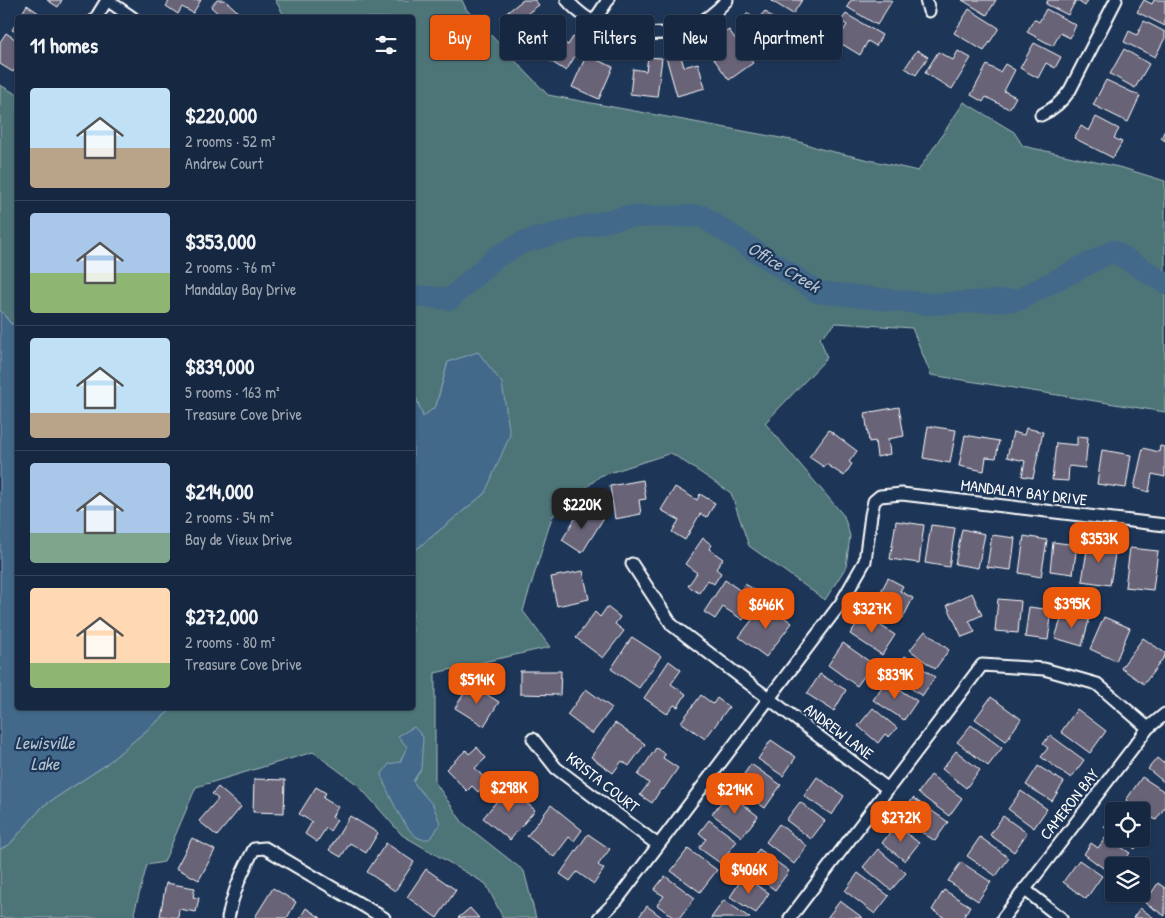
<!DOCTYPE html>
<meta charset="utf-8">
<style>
body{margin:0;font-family:"Patrick Hand",sans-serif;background:#1f3048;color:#f1f3f6;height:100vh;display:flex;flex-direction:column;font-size:19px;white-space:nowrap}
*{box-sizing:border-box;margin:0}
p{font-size:16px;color:#9ea6b1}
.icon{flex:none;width:28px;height:28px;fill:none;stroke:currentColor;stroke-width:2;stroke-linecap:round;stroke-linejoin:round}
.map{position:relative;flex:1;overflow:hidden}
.details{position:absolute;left:15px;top:15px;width:400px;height:695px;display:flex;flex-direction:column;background:#162841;border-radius:5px;box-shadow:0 1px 4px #0004,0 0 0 1px #35445a}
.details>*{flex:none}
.hud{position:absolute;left:430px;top:15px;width:475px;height:45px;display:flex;gap:10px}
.controls{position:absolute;left:1105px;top:802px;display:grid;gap:10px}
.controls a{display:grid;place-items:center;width:45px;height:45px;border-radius:5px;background:#162841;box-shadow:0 1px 4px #0004,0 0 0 1px #35445a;font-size:25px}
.price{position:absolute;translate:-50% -42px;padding:0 11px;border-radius:10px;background:#ea580c;color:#fff;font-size:16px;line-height:32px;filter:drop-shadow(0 1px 2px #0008)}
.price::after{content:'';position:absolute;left:50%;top:30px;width:15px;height:11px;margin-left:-8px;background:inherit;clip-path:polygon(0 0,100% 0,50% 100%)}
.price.current{background:#222;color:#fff}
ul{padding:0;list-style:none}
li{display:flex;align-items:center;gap:15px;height:125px;padding:0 15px}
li+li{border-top:1px solid #35445a}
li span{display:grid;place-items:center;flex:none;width:140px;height:100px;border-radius:5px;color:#555}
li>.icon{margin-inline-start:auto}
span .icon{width:60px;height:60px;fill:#fffc;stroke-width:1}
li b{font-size:21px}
h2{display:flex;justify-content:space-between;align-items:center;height:60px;padding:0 15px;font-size:21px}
.chip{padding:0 18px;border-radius:5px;background:#162841;box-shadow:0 1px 4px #0004,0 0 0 1px #35445a;font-size:18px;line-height:45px}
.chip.current{background:#ea580c;color:#fff}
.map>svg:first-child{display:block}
.green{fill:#4d7477;stroke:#a6babb}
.water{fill:#42698a;stroke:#8ea5b9}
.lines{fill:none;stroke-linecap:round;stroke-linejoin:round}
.river{stroke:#42698a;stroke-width:22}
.building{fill:#696478;stroke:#fff}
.minor-casing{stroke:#fff;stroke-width:15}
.minor{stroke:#1d3557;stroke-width:11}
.labels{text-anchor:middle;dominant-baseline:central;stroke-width:4.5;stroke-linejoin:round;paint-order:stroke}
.street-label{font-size:16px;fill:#fff;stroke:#1d3557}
.water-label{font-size:18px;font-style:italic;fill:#b3c3d0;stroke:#1d3557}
</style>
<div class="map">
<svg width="1165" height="918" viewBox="0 0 1165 918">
<rect width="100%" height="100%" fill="#1d3557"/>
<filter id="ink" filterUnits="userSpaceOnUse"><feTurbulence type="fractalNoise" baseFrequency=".02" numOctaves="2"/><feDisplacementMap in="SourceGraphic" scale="10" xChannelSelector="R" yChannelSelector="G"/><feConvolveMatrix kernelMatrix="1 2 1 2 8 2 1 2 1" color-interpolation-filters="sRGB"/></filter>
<g filter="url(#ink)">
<!-- green -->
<path class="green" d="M275 0H462L466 9 548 95 797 141 821 149 918 171 964 102 1014 132 1023 146 1123 168 1165 181V412L931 375 912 328 836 323 820 338 827 358 765 423 844 516 850 536 846 567 825 600 749 546 731 493 671 453 600 476 552 517 523 611 550 647 435 673V782L463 823 524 871 536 918H503L486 884 402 835 358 785 313 752 196 787 164 862 147 865 134 913 136 918H0V849L9 845 43 806 104 766 173 708H412L413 552 485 493 448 362 436 406 423 417 413 389 412 18 285 17Z
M0 85 18 95V322L11 324 0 310Z"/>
<!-- water -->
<path class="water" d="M0 310 11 324 18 322V708H173L104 766 43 806 9 845 0 849Z
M478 352 502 383 510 435 485 493 413 552V389L423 417 436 406 448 362Z
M414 727 423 737 421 769 413 781 417 787 433 805 440 823 434 834 429 839C426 839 423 839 421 839 405 834 387 790 381 775L389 764 400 762 407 747 398 736Z"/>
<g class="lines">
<!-- river -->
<path class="river" d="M412 297 418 296 450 299 496 257 524 242 573 229 625 217 702 216 818 292 928 304 1018 300 1113 251 1165 283"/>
</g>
<!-- building -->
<path class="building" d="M47 0H62L58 7Z
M170 0H201L193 13 182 7 178 14 166 6Z
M217 0H225L245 18H218L220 15 211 7Z
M523 0H535L539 5 528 13 537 25 517 40 500 18Z
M770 0H802L793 14Z
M851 0H890L892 1 877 25 847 7Z
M962 0H996L987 15Z
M1048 0H1088L1085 6 1076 0 1068 15 1046 4Z
M1144 0 1152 4 1154 0H1165V26L1137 12Z
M27 5 46 18H19Z
M969 9 999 28 984 51 954 33Z
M1046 9 1076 25 1070 38 1060 33 1053 46 1027 32 1034 19 1039 22Z
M765 11 786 31 766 52 738 24 748 13 756 21Z
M846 14 882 35 876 46 868 41 860 55 837 41 847 25 841 21Z
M18 20V33L12 30Z
M1144 21 1165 32V38L1155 57 1124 42 1129 31 1137 35Z
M729 30 753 63 729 80 711 55 724 46 718 37Z
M6 33 18 41V64L13 72 0 64V42Z
M553 36 568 45 573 37 583 43 566 71 541 55Z
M1034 43 1061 57 1055 68 1046 63 1038 78 1020 68Z
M591 45 602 50 597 60 613 67 599 99 572 87Z
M1124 49 1149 64 1135 88 1110 74Z
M917 50 928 57 916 75 905 68Z
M958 51 971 58 952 89 925 73 938 52 953 60Z
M680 53 684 67 698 63 705 88 677 96 666 57Z
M648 57 662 58 657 97 630 94 633 69 646 71Z
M1005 64 1015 70 1004 91 1016 97 1009 109 986 97 983 102 971 95 987 65 1000 72Z
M1106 80 1140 96 1128 122 1093 105Z
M1096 117 1119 129 1114 138 1122 142 1113 158 1074 138 1081 126 1089 131Z
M1165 130V141L1161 138Z
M899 407 904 436 888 439 890 454 877 457 875 441 869 442 865 413Z
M928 426 956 430 950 463 923 458Z
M1026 428 1043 432 1033 478 1022 476 1025 461 1007 457 1013 432 1024 435Z
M829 430 857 451 849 462 852 464 844 476 826 464 824 467 809 457Z
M965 435 999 441 996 458 986 457 984 471 959 466Z
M1077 436 1088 437 1085 468 1069 466 1068 481 1052 480 1056 443 1077 445Z
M1160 446 1165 447V477L1152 474 1149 492 1134 488 1143 448 1159 452Z
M1102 450 1131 455 1126 488 1097 484Z
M643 480 646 499 639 500 641 514 615 519 610 486Z
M675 487 697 500 700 494 715 503 707 517 700 514 685 540 672 532 679 520 661 510Z
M582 507 603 519 582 553 562 540Z
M896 521 924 525 919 563 890 559Z
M931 525 955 528 949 567 925 563Z
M962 529 985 534 978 568 955 564Z
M992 535 1015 538 1011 570 987 567Z
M1024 536 1047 540 1041 577 1019 573Z
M703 538 712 545 709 549 723 559 716 569 721 573 714 584 708 580 699 593 688 586 697 573 685 564Z
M1053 542 1077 545 1073 574 1050 571Z
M1088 544 1116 548 1110 585 1082 581Z
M1130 548 1158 551 1153 590 1125 587Z
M583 571 589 599 557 606 551 577Z
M888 578 903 586 900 591 913 598 903 618 875 603Z
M725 580 741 591 745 584 755 590 746 604 751 607 743 620 723 607 715 619 704 612Z
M972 593 982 615 969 621 975 632 962 637 947 605Z
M998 599 1021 601 1018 633 995 631Z
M765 603 792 623 766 657 739 637Z
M607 607 620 617 615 624 624 631 603 658 576 638 595 612 600 617Z
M1029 607 1052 610 1048 640 1025 637Z
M1063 613 1089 620 1082 646 1055 638Z
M863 614 895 635 882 655 850 634Z
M1104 617 1130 628 1116 661 1090 649Z
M925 631 949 650 935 669 910 650Z
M632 637 661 656 639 688 611 669Z
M1143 638 1165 653V656L1144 684 1121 668Z
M843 643 873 664 857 686 828 665Z
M905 656 935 677 922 696 892 675Z
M669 661 681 670 671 684 686 694 678 707 674 705 667 714 644 698Z
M520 671H561L560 695 520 694Z
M820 674 846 690 834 711 807 694Z
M886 681 917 701 904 720 873 700Z
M470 684 499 702 484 726 455 708Z
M586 689 612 708 592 734 567 715Z
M701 695 713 704 717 698 729 707 705 739 681 722Z
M991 697 1021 719 1006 741 975 719Z
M873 708 897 728 889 737 885 734 878 743 858 726Z
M1077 709 1106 731 1090 753 1061 732Z
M615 723 645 744 629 766 622 761 613 773 591 757Z
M971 725 1002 748 988 766 957 742Z
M1050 735 1084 760 1071 778 1041 757 1048 748 1043 744Z
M771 740 796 757 783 776 758 759Z
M477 747 486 758 475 768 488 782 478 792 472 786 467 791 446 769 466 750 469 754Z
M656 748 665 754 663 758 678 768 663 790 661 789 652 803 640 795 649 783 638 775Z
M956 751 980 770 966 788 942 769Z
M1157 758 1163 763 1165 760V783L1148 769Z
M751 764 781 785 765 808 735 787Z
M1038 766 1064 782 1052 801 1026 785Z
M931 775 962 798 949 816 918 793Z
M817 777 844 796 832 815 804 796Z
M1142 777 1165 792V807L1156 820 1126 800Z
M254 779 285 780 284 813 253 812Z
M510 785 527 799 525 802 535 810 510 840 483 818Z
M218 787 241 807 217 836 199 821 218 799 212 794Z
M316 787 326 793 323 798 338 807 332 817 337 820 330 831 326 828 317 842 305 834 312 822 299 814Z
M1021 791 1047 809 1034 828 1008 809Z
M728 793 758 816 742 837 712 814Z
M913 798 948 822 935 841 900 818Z
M800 802 825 821 811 839 786 820Z
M1121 804 1132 811H1116Z
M551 805 582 830 574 841 569 837 554 857 527 836Z
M1114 814V834L1104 827Z
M350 816 378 833 366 853 350 843 341 857 329 850Z
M1003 816 1027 833 1014 852 990 835Z
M1141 818 1151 825 1135 849 1121 839H1141Z
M709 820 737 841 720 863 699 848 706 839 699 833Z
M779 824 807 846 794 864 766 842Z
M896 825 919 843 905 861 882 843Z
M588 834 610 849 598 865 604 869 594 884 577 872 570 881 560 874Z
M980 837 1009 858 996 876 967 856Z
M1106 837 1130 853 1120 866H1114V876L1084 854 1091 843 1098 848Z
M192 838 215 850 199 880 176 868Z
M386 843 414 862 395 891 367 872Z
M688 849 717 870 700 892 671 871Z
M759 849 789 871 775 890 745 868Z
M878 849 906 873 891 890 863 867Z
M1079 860 1102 876 1086 899 1063 882Z
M961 862 991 882 978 901 948 881Z
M426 869 456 890 437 918 407 897Z
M858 873 889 896 875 914 845 891Z
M665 876 695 898 679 918H674L657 905 664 896 654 890Z
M743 877 769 893 756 913 730 897Z
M166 883 195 888 193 897 199 898 196 912 179 909 178 918 160 916Z
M1158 883 1165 888V916L1145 903Z
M273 888 296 902 287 918H256L255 917Z
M944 890 970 906 963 918H945L932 910Z
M724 900 750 918H711Z
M840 901 863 918H827Z
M647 906 663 918H638Z
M306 908 321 918H300Z
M470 908 479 918H458Z
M1140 908 1154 918H1133Z"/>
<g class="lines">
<defs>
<path id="minor" d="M107 0 133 18
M567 0C577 12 597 27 612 30 632 34 671 36 690 28 703 22 717 11 727 0
M926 0 929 11
M96 18 107 0
M594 21 608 0
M1041 115C1054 109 1062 102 1070 90L1116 0
M632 564 672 625 888 789
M533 739 556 768 658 845
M1024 889 1061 918
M228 918C233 892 242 872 254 849L265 848 384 918
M599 918 617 900 841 603 865 561 871 515 874 501 880 496 902 494 1165 525
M790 918 982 665 1044 669 1097 684 1148 728
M1003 918 1148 728 1165 714"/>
</defs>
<!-- minor casing -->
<use href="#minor" class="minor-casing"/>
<!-- minor -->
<use href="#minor" class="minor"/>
</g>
</g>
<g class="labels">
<!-- street labels -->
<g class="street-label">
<text transform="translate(1024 492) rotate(7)">MANDALAY BAY DRIVE</text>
<text transform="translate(839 731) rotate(37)">ANDREW LANE</text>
<text transform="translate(603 782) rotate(38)">KRISTA COURT</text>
<text transform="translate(1069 804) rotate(-52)">CAMERON BAY</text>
</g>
<!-- water labels -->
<g class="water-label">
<text transform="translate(784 267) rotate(31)">Office Creek</text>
<text x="45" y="742">Lewisville<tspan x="45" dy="21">Lake</tspan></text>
</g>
</g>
</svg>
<div class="controls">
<a><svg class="icon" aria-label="locate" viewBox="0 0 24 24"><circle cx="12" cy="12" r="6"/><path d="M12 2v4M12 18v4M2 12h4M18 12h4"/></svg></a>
<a><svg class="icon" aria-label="layers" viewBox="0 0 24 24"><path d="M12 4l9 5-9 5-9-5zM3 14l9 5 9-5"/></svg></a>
</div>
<b class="price current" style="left:582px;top:530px">$220K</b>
<b class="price" style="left:1099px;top:564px">$353K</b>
<b class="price" style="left:1072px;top:629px">$395K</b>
<b class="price" style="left:766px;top:630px">$646K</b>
<b class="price" style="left:872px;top:634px">$327K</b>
<b class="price" style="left:895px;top:700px">$839K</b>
<b class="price" style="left:477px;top:705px">$514K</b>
<b class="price" style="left:509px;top:813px">$298K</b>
<b class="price" style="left:735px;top:815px">$214K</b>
<b class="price" style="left:901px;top:843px">$272K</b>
<b class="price" style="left:749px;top:895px">$406K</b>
<div class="hud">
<a class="chip current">Buy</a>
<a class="chip">Rent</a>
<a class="chip">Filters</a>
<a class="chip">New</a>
<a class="chip">Apartment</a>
</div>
<section class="details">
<h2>11 homes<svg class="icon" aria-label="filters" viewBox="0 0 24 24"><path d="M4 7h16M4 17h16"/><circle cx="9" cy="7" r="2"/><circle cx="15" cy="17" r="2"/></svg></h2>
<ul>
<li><span style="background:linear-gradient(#bfe0f5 60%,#b9a48a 0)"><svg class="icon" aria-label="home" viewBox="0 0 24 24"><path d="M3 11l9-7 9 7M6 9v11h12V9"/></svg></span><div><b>$220,000</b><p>2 rooms · 52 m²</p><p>Andrew Court</p></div></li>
<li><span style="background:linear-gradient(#a9c7e8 60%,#8fb573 0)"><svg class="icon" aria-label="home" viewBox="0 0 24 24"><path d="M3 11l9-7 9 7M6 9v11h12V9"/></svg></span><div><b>$353,000</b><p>2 rooms · 76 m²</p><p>Mandalay Bay Drive</p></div></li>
<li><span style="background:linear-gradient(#bfe0f5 75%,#b9a48a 0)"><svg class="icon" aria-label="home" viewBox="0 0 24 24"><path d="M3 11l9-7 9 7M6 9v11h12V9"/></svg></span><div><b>$839,000</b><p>5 rooms · 163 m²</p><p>Treasure Cove Drive</p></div></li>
<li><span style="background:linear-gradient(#a9c7e8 70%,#7fa58c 0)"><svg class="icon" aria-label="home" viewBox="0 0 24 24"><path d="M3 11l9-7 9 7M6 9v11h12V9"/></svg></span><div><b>$214,000</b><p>2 rooms · 54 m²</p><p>Bay de Vieux Drive</p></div></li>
<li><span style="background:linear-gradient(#ffd9b3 75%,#8fb573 0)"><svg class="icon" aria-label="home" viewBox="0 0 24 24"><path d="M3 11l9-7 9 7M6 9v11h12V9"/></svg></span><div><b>$272,000</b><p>2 rooms · 80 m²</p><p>Treasure Cove Drive</p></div></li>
</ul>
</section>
</div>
